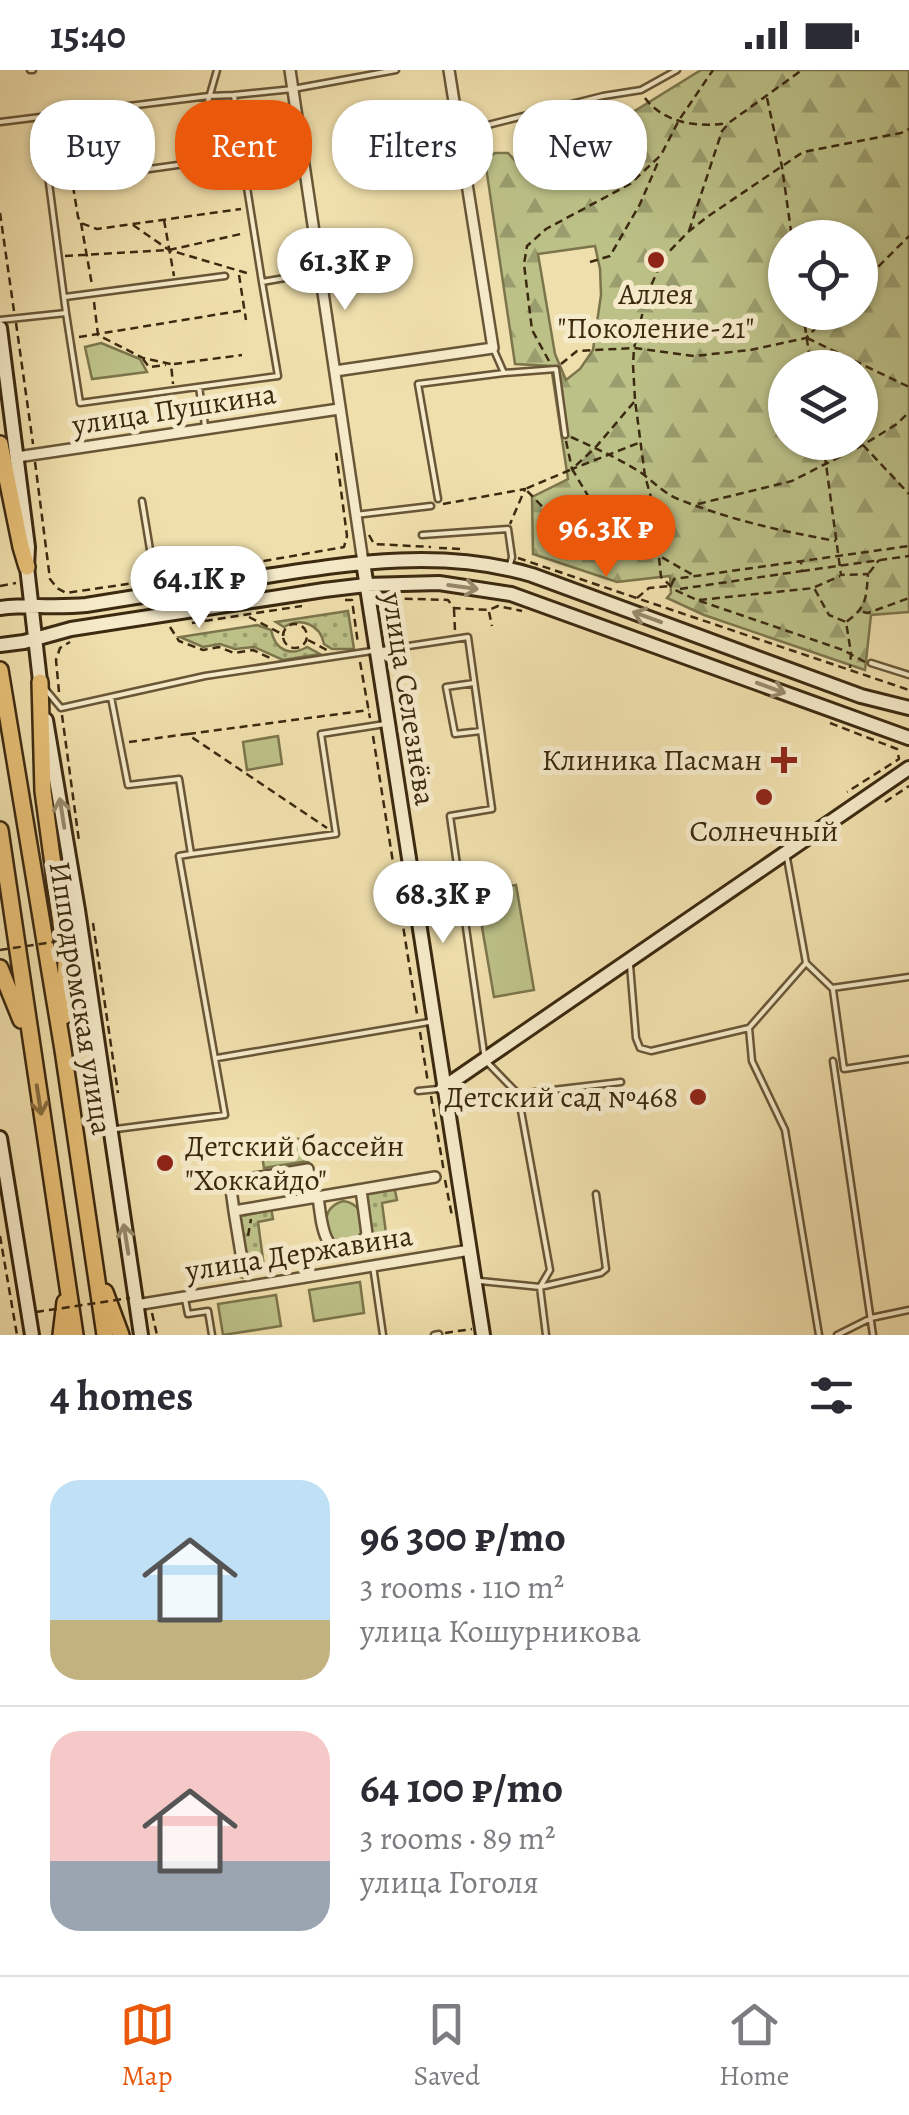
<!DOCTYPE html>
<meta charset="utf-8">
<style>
body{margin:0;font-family:Alegreya,serif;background:#f7f7f7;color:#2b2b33;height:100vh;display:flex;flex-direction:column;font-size:38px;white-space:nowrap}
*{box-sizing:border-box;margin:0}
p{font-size:32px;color:#7c7c81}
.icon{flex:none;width:55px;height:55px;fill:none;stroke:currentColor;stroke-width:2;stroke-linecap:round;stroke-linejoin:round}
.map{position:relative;height:1265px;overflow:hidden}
.side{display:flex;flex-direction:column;background:#fff;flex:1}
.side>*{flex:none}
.top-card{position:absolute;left:30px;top:30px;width:850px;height:90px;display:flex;gap:20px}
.buttons{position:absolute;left:768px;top:150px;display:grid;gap:20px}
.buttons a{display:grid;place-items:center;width:110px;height:110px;border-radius:50%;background:#fff;box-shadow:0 2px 8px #0004;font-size:50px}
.price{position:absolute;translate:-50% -85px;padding:0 22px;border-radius:35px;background:#fff;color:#222;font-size:32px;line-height:65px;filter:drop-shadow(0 2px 5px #0008)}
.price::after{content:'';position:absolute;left:50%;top:60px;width:30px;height:22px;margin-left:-15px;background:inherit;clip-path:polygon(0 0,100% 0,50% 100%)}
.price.on{background:#ea580c;color:#fff}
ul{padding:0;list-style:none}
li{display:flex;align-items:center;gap:30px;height:250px;padding:0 50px}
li+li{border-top:2px solid #e1e1e2}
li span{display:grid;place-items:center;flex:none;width:280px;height:200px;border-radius:30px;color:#555}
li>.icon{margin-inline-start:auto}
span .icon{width:120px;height:120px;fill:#fffc;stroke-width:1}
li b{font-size:42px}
h2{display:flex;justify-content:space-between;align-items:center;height:120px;padding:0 50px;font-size:42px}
.pill{padding:0 35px;border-radius:40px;background:#fff;box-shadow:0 2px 8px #0004;font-size:35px;line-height:90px}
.pill.on{background:#ea580c;color:#fff}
.status{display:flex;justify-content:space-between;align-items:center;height:70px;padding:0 50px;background:#fff;direction:ltr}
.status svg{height:28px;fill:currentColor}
.tabs{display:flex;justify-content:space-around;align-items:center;height:140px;border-top:2px solid #e1e1e2;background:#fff;font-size:28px;color:#7c7c81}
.tabs a{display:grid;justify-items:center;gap:5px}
.tabs .on{color:#ea580c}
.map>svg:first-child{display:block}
.grass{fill:url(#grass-dots);stroke:#7c754c;stroke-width:2.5}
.forest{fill:url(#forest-firs);stroke:#7c754c;stroke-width:2.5;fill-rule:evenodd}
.green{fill:#bcc188;stroke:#7c754c;stroke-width:2.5}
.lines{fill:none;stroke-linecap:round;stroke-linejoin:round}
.lane-casing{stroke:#685637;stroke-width:9}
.street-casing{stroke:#685637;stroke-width:14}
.secondary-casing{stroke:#3b2910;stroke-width:18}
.highway-casing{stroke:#3b2910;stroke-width:20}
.path{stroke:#3b2910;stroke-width:2.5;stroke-dasharray:8 5;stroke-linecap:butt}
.lane{stroke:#f5eac9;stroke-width:4}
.street{stroke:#f5eac9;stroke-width:9}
.secondary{stroke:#f5eac9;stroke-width:12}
.highway{stroke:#e8c076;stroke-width:15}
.path-bridge{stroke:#3b2910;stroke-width:2.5;stroke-dasharray:8 5;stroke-linecap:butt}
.oneway{stroke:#988a6c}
.oneway2{stroke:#896d3e}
.poi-dot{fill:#8f2418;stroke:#f5eac9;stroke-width:4}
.labels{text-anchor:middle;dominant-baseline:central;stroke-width:10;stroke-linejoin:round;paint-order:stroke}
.poi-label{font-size:30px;fill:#3b2910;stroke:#f5eac9}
.street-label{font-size:30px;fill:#3b2910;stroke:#f5eac9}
</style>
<div class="status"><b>15:40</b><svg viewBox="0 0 49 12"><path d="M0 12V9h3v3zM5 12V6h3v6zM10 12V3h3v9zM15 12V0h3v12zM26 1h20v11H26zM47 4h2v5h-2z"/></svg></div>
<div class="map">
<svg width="909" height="1265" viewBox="0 0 909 1265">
<defs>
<pattern id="grass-dots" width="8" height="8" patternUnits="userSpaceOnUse" patternTransform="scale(2.5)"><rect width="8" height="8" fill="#bcc188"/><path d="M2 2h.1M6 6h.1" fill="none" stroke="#9a9d6e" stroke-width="1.8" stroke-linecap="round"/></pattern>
<pattern id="forest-firs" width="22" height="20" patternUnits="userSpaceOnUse" patternTransform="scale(2.5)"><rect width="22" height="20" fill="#bcc188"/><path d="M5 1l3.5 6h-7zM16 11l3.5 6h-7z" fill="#9a9d6e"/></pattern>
</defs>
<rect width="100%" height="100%" fill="#efdfac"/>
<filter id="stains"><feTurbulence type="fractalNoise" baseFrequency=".002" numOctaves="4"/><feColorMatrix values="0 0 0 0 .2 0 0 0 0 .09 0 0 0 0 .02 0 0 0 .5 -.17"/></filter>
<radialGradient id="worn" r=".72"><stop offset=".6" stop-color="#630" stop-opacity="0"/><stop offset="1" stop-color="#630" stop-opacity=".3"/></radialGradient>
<!-- grass -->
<path class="grass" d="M348 541 354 579H332L324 574C320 554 301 547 284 557L276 552Z
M257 555 271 560C275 580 290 587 307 577L320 584 283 590 254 577 235 579 220 574 203 577 180 567Z
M394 1116 397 1130 382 1133 388 1178 362 1182 371 1165 364 1121Z
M271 1138 273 1149 258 1152 264 1197 245 1200 236 1142Z"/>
<!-- forest -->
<path class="forest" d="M701 0H909V542L871 545 865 600 704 545 667 528 671 523 670 506 617 512 533 484 532 427 568 409 551 296 515 294 485 90 495 83H508L520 96 535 101 568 94 587 83 604 60ZM785 168H860V242H785ZM595 176 600 199 601 225 593 280 580 299 566 310 555 284 538 184ZM785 298H860V372H785Z"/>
<!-- green -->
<path class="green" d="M101 273 140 289 147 302 92 309 85 277Z
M278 666 282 694 247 700 243 672Z
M516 815 534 920 494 927 476 822Z
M304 1068 308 1091 264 1098 260 1075Z
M343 1131C375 1135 372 1188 333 1173 324 1157 321 1138 343 1131Z
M360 1212 364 1243 314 1251 309 1220Z
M276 1225 281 1256 223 1265 218 1234Z"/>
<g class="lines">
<defs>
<path id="lane" d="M30 0H33
M93 40 102 89
M0 52 209 26 234 25
M460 62 603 26 641 20 677 0
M44 86 49 113
M242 86 234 25 293 19 396 0
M191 91 217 0
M65 227 225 206
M66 243 49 113 242 86 262 212
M0 250 66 243 80 333 278 306 262 212 319 202
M493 278 504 303 556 299 565 365
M199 317 201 331
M204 347 205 359
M438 429 418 314 504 303
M142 431 155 510 153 519
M355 445 431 436
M422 465 508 459 512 487 509 498
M382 580 468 567 492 739 450 746 485 990 518 1024 550 1200 540 1217 480 1211
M871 593 909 605
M474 613 446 617 455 664 481 661
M46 620 61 638 205 606 372 581
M111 627 128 715 179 709 191 784 336 764 321 664 385 654
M787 788 806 893 832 918 909 907
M806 893 749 958 752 991 785 1060 819 1265
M630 895 636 968 640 978 651 981 749 958
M833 920 844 999 909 989
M217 988 429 952
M833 991 873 1265
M418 1021 438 1019
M518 1024 621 1012
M116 1059 225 1045 179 786 191 784
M373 1196 383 1265
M185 1229 188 1244 208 1241 212 1265
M434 1265 439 1264
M546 1265 540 1217 601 1203 606 1199 596 1124
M837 1265 871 1248 909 1240"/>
<path id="street" d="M290 0 363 492
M335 301 493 278 449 0
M17 387 339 339
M318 1127C322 1153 322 1192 359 1177L367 1164 361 1120
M234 1141 230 1112 308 1099 313 1128
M244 1202 234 1141 435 1107
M136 1235 470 1180"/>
<path id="secondary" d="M0 258 28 477 27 497 41 620
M363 492 483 1265
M0 538C29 534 57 538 86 535 144 526 202 516 260 507 351 493 442 478 532 505L861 626 909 638
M0 575 24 572 71 559 324 520 366 515 439 513 511 524 909 668
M46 650 78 840 141 1265
M443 1018 909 698
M0 1068 32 1265"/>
<path id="highway" d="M0 374 21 477 27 497
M0 600 63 980 105 1265
M40 612 43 721 66 890 64 946
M0 760 75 1265
M0 898 21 950
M105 1222 121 1265
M61 1265 65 1232"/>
</defs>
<!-- lane casing -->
<use href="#lane" class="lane-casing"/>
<!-- street casing -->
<use href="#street" class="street-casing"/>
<!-- secondary casing -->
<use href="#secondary" class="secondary-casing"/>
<!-- highway casing -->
<use href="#highway" class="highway-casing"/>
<!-- path -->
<path class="path" d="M645 28C663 53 699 58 728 53
M767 28 782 97 792 168
M39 53 43 80
M73 116 78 147 81 153 97 159 241 139
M0 143 14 241
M164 150 174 206
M81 153 92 215
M133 155 169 180 250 204
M689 161 722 61 730 52 802 0
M65 186 169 180 245 163
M590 192 610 186 640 134 659 90
M239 205 246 250
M860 215 909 166
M94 232 98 265 143 288 171 294 173 314
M803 242 811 298
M16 253 33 374
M79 267 245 240
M807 268 909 317
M143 289 149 297 166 295
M549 291 532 260 524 194 527 176 546 159 630 114 661 85 679 50 713 0
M174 294 242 285
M561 294 577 281 634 278 694 286 750 280 806 268 832 242
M634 332 595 378 572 399 600 446 626 467 693 505
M571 367C595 378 618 388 640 402 653 411 663 423 678 429 730 450 781 461 836 471
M566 371 572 399 641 372
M823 372 841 505 868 504C866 529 867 537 846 552
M863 375 909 424
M35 392 50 509 57 518 66 523 148 511
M570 400 525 419C535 428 544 440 555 448 568 458 608 462 626 467L625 443
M443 434 525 419 510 454
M698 434 792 411 863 375 897 354 909 342
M602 445 653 438
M369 465 374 474 431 477
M439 478 461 479
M518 488 909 620
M802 501 909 486
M869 503 879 490
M161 509 344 477 347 466 336 382
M0 516 16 513
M815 517 840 506
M680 519 802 501 801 492
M637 528 649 518 671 516 674 509 909 476
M345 530H352L358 574
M699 530 814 518 829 545 846 552 851 583 850 598
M454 539 455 561
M489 542 492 556
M863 542 868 543 909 528
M249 547 282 564
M192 553 302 536
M283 566a12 12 0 1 1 24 0a12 12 0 1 1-24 0Z
M170 557 179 571 203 580 219 577 234 583 253 580 270 588
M308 570 327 580
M389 572 384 528 448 530 454 538 489 540 498 536 522 541
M360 592 370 648
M865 592 843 580 697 530 675 520 661 507 654 438 645 406 635 330 633 295 634 278 647 225 663 188 688 162 707 147 803 82 901 63 909 59
M59 622 56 590 60 578 70 572
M62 645 79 771
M830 653 897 679 899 689 847 722
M188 664 369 640
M373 666 417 944
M129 672 187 664 327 758
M885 732 909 716
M93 853 118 1023
M420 962 428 1013
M431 1026 444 1102
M445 1110 452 1146
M0 1166 17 1265
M248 1166 251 1149
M362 1186 408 1179
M253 1203 339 1190
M152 1243 157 1265
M445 1263 472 1259"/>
<!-- lane -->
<use href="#lane" class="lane"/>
<!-- street -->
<use href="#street" class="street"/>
<!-- secondary -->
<use href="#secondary" class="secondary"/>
<!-- highway -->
<use href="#highway" class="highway"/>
<!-- path-bridge -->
<path class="path-bridge" d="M0 880 73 869
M36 1242 130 1228"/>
</g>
<!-- one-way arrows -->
<defs><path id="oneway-shaft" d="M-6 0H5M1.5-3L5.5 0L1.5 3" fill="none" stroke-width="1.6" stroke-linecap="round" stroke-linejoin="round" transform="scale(2.5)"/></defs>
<g class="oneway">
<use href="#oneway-shaft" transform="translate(463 517) rotate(8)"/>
<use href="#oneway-shaft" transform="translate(647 547) rotate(-160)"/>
<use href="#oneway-shaft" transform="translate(771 618) rotate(20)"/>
<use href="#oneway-shaft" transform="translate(62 743) rotate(-99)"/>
<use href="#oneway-shaft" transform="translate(126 1169) rotate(-99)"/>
</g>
<use class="oneway2" href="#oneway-shaft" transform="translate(39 1030) rotate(81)"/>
<!-- markers -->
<g class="poi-dot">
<circle cx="656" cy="190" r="10"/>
<path d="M779 675h10v10h10v10h-10v10h-10v-10h-10v-10h10z"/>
<circle cx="764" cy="727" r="10"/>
<circle cx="698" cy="1027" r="10"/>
<circle cx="165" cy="1093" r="10"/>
</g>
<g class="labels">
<!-- poi labels -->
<g class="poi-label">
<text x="656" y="224">Аллея<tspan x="656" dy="34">"Поколение-21"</tspan></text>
<text x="762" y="690" text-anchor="end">Клиника Пасман</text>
<text x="764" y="761">Солнечный</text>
<text x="678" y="1027" text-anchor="end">Детский сад №468</text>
<text x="185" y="1076" text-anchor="start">Детский бассейн<tspan x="185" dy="34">"Хоккайдо"</tspan></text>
</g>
<!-- street labels -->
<g class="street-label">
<text transform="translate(174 339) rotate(-9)">улица Пушкина</text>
<text transform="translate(409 629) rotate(81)">улица Селезнёва</text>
<text transform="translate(81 928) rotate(81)">Ипподромская улица</text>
<text transform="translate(299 1183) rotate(-9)">улица Державина</text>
</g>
</g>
<rect width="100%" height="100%" filter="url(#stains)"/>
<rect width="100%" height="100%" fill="url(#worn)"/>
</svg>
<div class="buttons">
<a><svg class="icon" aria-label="locate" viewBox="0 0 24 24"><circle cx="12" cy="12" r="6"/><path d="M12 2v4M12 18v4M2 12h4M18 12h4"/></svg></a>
<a><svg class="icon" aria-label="layers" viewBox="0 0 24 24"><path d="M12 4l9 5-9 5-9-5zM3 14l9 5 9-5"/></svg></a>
</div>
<b class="price" style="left:345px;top:243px">61.3K ₽</b>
<b class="price on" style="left:606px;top:510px">96.3K ₽</b>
<b class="price" style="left:199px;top:561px">64.1K ₽</b>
<b class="price" style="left:443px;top:876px">68.3K ₽</b>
<div class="top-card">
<a class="pill">Buy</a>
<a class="pill on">Rent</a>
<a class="pill">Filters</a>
<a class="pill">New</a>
</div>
</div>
<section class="side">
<h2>4 homes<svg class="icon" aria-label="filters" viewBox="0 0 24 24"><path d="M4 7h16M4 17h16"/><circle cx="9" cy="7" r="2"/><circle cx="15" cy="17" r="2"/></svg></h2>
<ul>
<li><span style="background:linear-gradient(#bfe0f5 70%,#c2b280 0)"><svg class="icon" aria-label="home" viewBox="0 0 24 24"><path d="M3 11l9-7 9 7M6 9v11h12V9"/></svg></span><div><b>96 300 ₽/mo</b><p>3 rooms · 110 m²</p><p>улица Кошурникова</p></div></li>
<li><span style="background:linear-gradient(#f6c9c9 65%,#9aa5b1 0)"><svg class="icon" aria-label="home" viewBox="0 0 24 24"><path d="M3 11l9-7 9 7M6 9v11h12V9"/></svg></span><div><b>64 100 ₽/mo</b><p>3 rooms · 89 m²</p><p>улица Гоголя</p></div></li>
</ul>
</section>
<nav class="tabs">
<a class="on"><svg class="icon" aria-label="map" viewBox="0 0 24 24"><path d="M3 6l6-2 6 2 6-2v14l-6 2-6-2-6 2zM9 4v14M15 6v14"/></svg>Map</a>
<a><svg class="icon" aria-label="saved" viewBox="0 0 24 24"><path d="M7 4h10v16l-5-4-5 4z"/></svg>Saved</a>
<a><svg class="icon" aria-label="home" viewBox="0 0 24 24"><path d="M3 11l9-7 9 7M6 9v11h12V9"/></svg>Home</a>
</nav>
